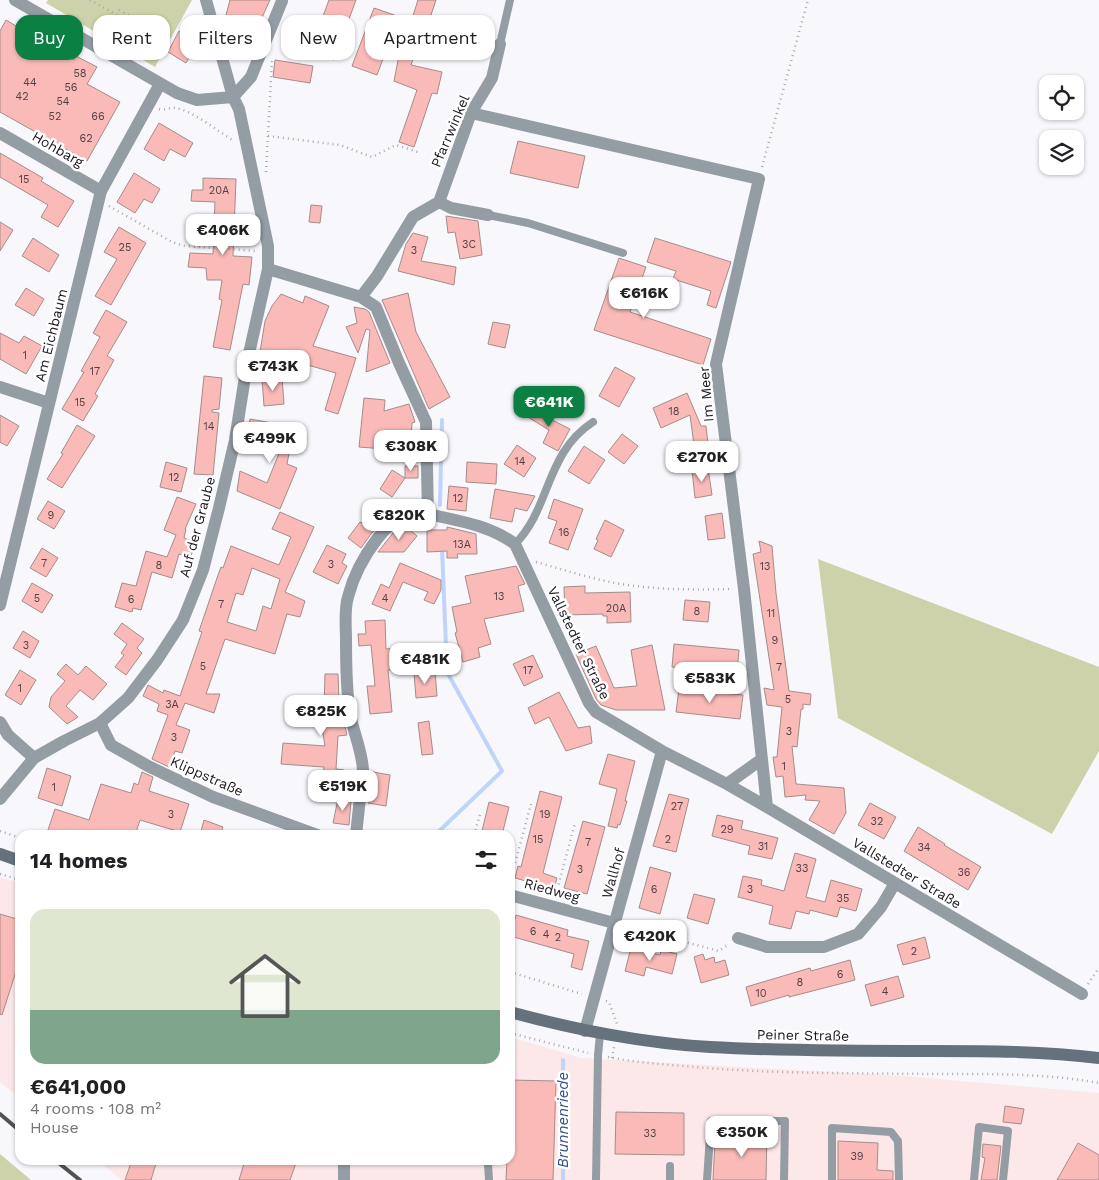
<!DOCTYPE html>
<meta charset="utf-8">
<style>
body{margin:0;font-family:"Work Sans",sans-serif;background:#f2f2f2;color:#202124;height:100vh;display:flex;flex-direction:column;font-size:19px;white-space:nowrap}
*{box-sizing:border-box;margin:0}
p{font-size:16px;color:#757577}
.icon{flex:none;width:28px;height:28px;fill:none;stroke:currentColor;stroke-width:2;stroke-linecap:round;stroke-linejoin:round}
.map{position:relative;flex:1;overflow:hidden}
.side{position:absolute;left:15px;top:830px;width:500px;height:335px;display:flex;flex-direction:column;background:#fff;border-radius:15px;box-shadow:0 1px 4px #0004}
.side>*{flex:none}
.hud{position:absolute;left:15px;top:15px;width:500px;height:45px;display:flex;gap:10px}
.controls{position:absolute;left:1039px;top:75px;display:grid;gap:10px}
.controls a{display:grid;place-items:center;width:45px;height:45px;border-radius:10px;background:#fff;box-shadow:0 1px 4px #0004;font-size:25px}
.price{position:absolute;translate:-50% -42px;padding:0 11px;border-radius:10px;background:#fff;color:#222;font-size:16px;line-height:32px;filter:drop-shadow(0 1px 2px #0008)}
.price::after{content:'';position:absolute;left:50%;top:30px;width:15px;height:11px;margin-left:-8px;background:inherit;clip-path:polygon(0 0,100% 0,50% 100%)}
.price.on{background:#0b8043;color:#fff}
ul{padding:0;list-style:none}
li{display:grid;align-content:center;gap:10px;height:265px;padding:0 15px}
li+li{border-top:1px solid #e0e0e0}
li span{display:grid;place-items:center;height:155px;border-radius:15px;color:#555}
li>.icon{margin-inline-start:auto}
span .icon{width:90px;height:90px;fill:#fffc;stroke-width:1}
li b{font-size:21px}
h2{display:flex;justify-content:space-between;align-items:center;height:60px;padding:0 15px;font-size:21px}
.pill{padding:0 18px;border-radius:15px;background:#fff;box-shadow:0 1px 4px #0004;font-size:18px;line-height:45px}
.pill.on{background:#0b8043;color:#fff}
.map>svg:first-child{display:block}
.industrial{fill:#fde8e9}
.green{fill:#ced2aa}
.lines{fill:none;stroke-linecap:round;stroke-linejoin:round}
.stream{stroke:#c0d4fb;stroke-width:4}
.building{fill:#fabbb8;stroke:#a68b8a;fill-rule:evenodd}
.path{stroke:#aaa8ad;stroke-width:2.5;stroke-dasharray:1 4;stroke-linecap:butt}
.service{stroke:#949da4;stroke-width:8}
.minor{stroke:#949da4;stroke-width:12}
.tertiary{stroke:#949da4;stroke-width:12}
.secondary{stroke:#65717c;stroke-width:12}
.rail{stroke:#535158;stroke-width:4}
.labels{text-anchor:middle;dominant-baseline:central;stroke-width:5;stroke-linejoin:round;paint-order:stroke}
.number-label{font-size:11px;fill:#524045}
.street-label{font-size:14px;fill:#1a171f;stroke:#fff}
.water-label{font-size:15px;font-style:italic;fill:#34518c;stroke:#fff}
</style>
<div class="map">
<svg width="1099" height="1180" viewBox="0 0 1099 1180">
<rect width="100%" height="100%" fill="#f8f7fb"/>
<!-- industrial -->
<path class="industrial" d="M0 877 20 883V1098L0 1082Z
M510 1037 582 1058 905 1076 1099 1093V1180H122L97 1160H510Z"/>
<!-- green -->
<path class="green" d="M48 0H192L155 67 46 3Z
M818 559 1099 667V751L1052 834 838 718Z
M0 1154 31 1180H0Z"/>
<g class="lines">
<!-- stream -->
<path class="stream" d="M440 505 442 420
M435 835 502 771 447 672 442 548
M563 1060V1180"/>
</g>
<!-- building -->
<path class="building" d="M230 0H270L259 24 226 15Z
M329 0H356L334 60 310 51Z
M418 0H436L430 18 462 29 453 53 419 42 411 65 442 72 437 94 432 93 414 147 399 142 417 90 394 81 406 20 411 22Z
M374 8 397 16V21L377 75 352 66Z
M6 20 74 60 76 56 97 67 87 84 120 102 87 161 0 112V31Z
M179 31 198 42 186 63 168 52Z
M275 60 313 66 310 83 273 77Z
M159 123 193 143 185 157 170 149 164 161 144 149Z
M518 141 585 156 578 188 510 173Z
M0 153 43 178 41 181 74 201 58 227 41 217 48 205 0 177Z
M134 173 160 189 152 203 144 199 135 213 117 202Z
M203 178 236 179 233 256 252 257 249 285 243 284 230 350 213 347 222 300 219 299 222 280H207L206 268 188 267 190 253 213 254 215 202 191 201 192 190H203Z
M311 205 322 206 320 223 309 222Z
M446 216 478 221 482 255 460 259 455 232 448 233Z
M0 222 13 230 0 251Z
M119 227 146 243 111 305 95 296 117 259 104 252Z
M413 233 428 237 421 261 456 267 454 285 398 271 406 244Z
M33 238 59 255 49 272 22 256Z
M655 238 731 262 716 308 707 305 711 291 673 279 676 271 647 262Z
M619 258 646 267 630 312 711 339 703 365 594 330Z
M26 288 44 299 34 316 15 305Z
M408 293 416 332 450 397 429 409 382 300Z
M281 294 303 303 305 296 329 306 313 346 356 358 338 414 325 410 336 373 272 355 269 373 257 371 265 321 272 306Z
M354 307 365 309 369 312 390 363 366 372 370 330 366 329 358 353 346 327 357 323Z
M106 310 127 322 107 356 114 360 95 394 98 396 83 421 62 409 84 372 81 371 100 337 93 333Z
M493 322 510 325 505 348 488 344Z
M0 333 19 343 24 336 42 346 26 374 0 359Z
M615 367 635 378 619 407 599 396Z
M204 376 222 378 219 409 212 410V412L219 413 213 475 194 474Z
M282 377 284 404 264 406 262 379Z
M687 393 701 426H706L708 444 694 445 690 415 661 428 653 408Z
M364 398 385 400 384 411 409 404 415 422 412 423 410 451 359 447Z
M532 405 551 416 550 419 570 429 558 451 543 443 549 430 526 416Z
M0 415 19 426 7 446 0 442Z
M250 419 294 427 287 464 297 468 280 509 237 491 240 471 267 483 280 451 247 440Z
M77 425 95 436 62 488 47 479 63 454 61 453Z
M622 434 638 446 624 464 608 452Z
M517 445 536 458 524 477 504 464Z
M584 446 605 460 589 484 568 471Z
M166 462 187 468 181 492 160 487Z
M467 462 497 464 496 484 466 482Z
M405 466H418V478H405Z
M708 468 712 495 695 498 692 470Z
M392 470 405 478 392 497 380 489Z
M449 486 468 488 466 511 447 509Z
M495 489 506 491 535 496 527 511 515 508 512 522 490 518Z
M177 497 196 504 185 529H186L184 538 196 543 190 558 179 554 172 578 152 572 141 610 133 608 132 612 115 607 122 583 136 586 146 551 167 557 176 535 164 530Z
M554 499 583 509 568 550 549 543 557 521 548 518Z
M48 501 65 511 54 529 37 519Z
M370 511 385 518 371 534 361 548 348 538 360 522 362 523Z
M280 512 314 527 285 592 305 601 300 617 287 614 275 654 225 639 206 694H220L214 713 185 703 176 725 190 730 182 753 175 751 169 767 152 759 168 715 157 711 159 704 143 696 148 685 163 693 164 690 180 696 202 632 199 631 217 578 221 567 223 568 231 546 279 565 291 537 272 529ZM252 568 280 579 271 609 263 606 256 631 227 622 236 593 243 595Z
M722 513 725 538 708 540 705 516Z
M605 520 624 530 611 557 594 549 598 540 596 539Z
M404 525 417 536 404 552H378L393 533Z
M447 527 476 534 477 554H457L458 558H447V551L427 552V530H447Z
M759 541 772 546 776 593 789 691 811 694 810 705 803 704V709H801L797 747 792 746 796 784 844 788 846 813 834 834 809 820 820 801 805 800 806 795 785 797 783 776 776 777 773 757H777L782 707 767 705 764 688 774 690 753 554 761 552Z
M327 545 346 554 342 563 347 566 338 584 313 572Z
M42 548 58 558 46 577 30 568Z
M400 563 441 580V590L434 604 424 600 428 592 403 582 390 611 372 604 381 584 389 588Z
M516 566 525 584 518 586 524 611 484 619 491 644 478 648 480 657 463 662 455 633 457 632 452 607 471 603 465 576Z
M32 583 53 595 42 613 22 601Z
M585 586V593L630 592 631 622 607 623V616H603V614L565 615 564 587Z
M685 600 710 602 708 622 683 620Z
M385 620 386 649 399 648 402 669 388 670 392 712 370 714 367 686H375L371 645 359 646 358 634H366L365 621Z
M122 623 144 639 137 648 142 653 126 675 115 667 124 655 121 653 127 644 114 634Z
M23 631 39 641 30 658 13 648Z
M674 644 739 650 737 673 672 667Z
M652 645 665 710H616L601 705 596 699 576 654 596 646 614 688 637 686 631 650Z
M533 655 543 677 524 686 513 664Z
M66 664 78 675 86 666 107 684 93 700 80 690 66 706 78 717 67 724 49 707 51 697 65 681 57 674Z
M20 670 36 680 21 705 5 695Z
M435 672 437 696 416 698 414 673Z
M325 674H338L339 702 347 735 338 736 336 769 344 770 342 793 322 791 324 767 281 764 283 743 325 746 321 721 289 718 291 703 324 707Z
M679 689 743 695 740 719 676 712Z
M559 692 578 728 590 726 592 743 566 751 549 717 535 724 528 708Z
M429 721 433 754 422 755 418 723Z
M608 754 635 761 625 801H627L620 825 618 824 617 828 608 826 617 789 599 784Z
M47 768 71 776 62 806 38 798Z
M142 772 153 777 149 791 189 804 180 832 140 820 135 835H54L47 833 55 809 89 820 101 784 131 793 134 783 138 785Z
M373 772 390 775 386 806 368 803Z
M540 791 562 797 543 873 557 878 554 889 515 878 518 866 521 867Z
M669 794 689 799 676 852 653 846Z
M338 799 351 801 349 825 333 823Z
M489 802 509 807 502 835H481Z
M870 803 896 817 884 839 858 825Z
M717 815 743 821 741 829 778 838 772 859 748 854 750 846 712 836Z
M204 820 223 827 220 835H200Z
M583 821 605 827 587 894 564 888Z
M918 827 945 844 944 845 981 867 968 890 904 851Z
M795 853 816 859 806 897 825 902 831 880 862 889 856 911 840 907 837 917 810 910 809 914 796 911 791 929 769 924 773 906 738 897 743 876 762 880 761 885 784 891Z
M650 867 671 873 660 914 639 908Z
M694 894 715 899 708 924 687 918Z
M0 914 20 920V942L15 957 20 959 2 1015 0 1014Z
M516 915 568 930 567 936 589 941 582 970 571 967 574 954 510 936Z
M925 937 930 958 903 965 897 945Z
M631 948 660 955 661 950 677 954 672 974 646 967 644 976 625 971Z
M703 954 705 960 714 957 715 963 725 960 729 975 701 983 694 957Z
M850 960 855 980 789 997V995L751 1006 746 987 810 968 811 971Z
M898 976 904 997 871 1006 865 985Z
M510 1080 556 1081 553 1180H506L507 1160H510Z
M1005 1106 1024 1109 1021 1124 1003 1122Z
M616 1112 684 1113V1155L615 1154Z
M739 1131H767L766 1180H713L715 1141 739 1142Z
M838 1141 878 1143 877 1170 893 1171V1180H838Z
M1078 1143 1099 1155V1180H1057Z
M983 1144 1001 1146 997 1180H981L985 1158 982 1157Z
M132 1160H157L151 1180H125Z
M245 1160H297L290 1180H239Z"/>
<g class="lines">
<!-- path -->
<path class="path" d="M90 0 117 15
M119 10 166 36
M159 109C165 111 169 107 175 108 192 110 219 132 234 141
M268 136 340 145 372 157 396 145 421 153
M762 167 808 0
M266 172 272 60
M109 206 172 242 185 246 256 251
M536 562C561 569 586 577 610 582 650 590 693 590 733 589
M0 831 20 838
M474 835 481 811
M0 874 20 880
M510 882 531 804
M556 894 575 823
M625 926 719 951 729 944
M510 972 582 994
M1088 984 1099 968
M606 1001 609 1002 617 1024
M510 1033 588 1053
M608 1057C633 1062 658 1064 684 1066 766 1074 850 1073 933 1074 988 1074 1045 1073 1099 1083
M612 1058 614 1047"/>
<!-- service -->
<path class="service" d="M500 44 510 0
M488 215 528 223 623 253
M515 544C551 508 545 453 593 422
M485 1160 488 1164 489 1180
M670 1166V1180
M596 1180 598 1055 600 1034
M707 1180 711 1121H785L784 1180
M832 1180V1128L891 1132 898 1141 899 1180
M974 1180 979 1127 1008 1131 1003 1180"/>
<!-- minor -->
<path class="minor" d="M233 97 251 77 282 1
M471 113 759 179 716 364 744 589 767 807
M0 133 101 191
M439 202 451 208 488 215
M268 269 361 297 376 307 399 363 426 422 428 514C459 521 489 525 515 544L589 703 596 712 662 751 727 784 767 807 1082 994
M361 297 377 276 413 217 439 202 471 113 492 78 500 44
M0 387 49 403
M0 605 101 191 160 84
M0 722 8 735 34 758
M100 723 111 745 148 766 213 797 317 835
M727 784 762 759
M356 835 363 770C362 751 354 733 350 715 346 689 346 664 346 639 346 625 344 610 348 597 353 577 364 556 377 539 392 520 403 512 428 514
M510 895 614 923
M738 938 767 947H824L858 934 881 907 895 883
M585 1031 662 751
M344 1160V1180"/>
<!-- tertiary -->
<path class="tertiary" d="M15 0 177 93 197 100 233 97
M0 799 34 758 64 741 100 723 128 698 157 660 183 620 203 570 219 508 235 440 248 358 268 269V246L239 109 233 97 206 0"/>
<!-- secondary -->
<path class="secondary" d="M0 854 20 861
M510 1012C576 1030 642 1043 710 1047 783 1051 856 1051 929 1051 986 1051 1043 1051 1099 1058"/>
<!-- rail -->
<path class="rail" d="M0 1114 20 1131
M55 1160 80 1180"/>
</g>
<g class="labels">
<!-- number labels -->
<g class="number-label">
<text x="80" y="73">58</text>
<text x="30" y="82">44</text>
<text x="71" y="87">56</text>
<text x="22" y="96">42</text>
<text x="63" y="101">54</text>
<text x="55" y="116">52</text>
<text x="98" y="116">66</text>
<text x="86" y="138">62</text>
<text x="24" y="179">15</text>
<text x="219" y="190">20A</text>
<text x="469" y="244">3C</text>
<text x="125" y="247">25</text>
<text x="414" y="250">3</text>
<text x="25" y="355">1</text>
<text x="95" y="371">17</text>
<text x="80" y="402">15</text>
<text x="674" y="411">18</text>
<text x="209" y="426">14</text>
<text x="520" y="461">14</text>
<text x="174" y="477">12</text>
<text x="458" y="498">12</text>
<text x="51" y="515">9</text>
<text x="564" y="532">16</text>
<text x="462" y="544">13A</text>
<text x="44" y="563">7</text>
<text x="331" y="564">3</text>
<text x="159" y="565">8</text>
<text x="765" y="566">13</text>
<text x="499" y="596">13</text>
<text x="37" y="598">5</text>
<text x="385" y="598">4</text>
<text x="131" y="599">6</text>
<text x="221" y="604">7</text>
<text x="616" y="608">20A</text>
<text x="697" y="611">8</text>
<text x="771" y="613">11</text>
<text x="775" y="640">9</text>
<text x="26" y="645">3</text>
<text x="203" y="666">5</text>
<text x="779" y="667">7</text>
<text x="528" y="670">17</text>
<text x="20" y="688">1</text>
<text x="788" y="699">5</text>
<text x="172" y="704">3A</text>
<text x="789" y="731">3</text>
<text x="174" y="737">3</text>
<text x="784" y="766">1</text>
<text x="54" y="787">1</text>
<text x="677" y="806">27</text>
<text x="171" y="814">3</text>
<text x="545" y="814">19</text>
<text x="877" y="821">32</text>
<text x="727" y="829">29</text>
<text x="538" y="839">15</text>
<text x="668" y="839">2</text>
<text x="588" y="842">7</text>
<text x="763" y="846">31</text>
<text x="924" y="847">34</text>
<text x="802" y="868">33</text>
<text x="580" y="869">3</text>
<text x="964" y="872">36</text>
<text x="654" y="889">6</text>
<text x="750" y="889">3</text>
<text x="843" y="898">35</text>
<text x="533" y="931">6</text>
<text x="546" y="934">4</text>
<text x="558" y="937">2</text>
<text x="914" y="951">2</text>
<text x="840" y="974">6</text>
<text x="800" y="982">8</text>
<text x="885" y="991">4</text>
<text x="761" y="993">10</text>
<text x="650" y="1133">33</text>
<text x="857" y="1156">39</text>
</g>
<!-- street labels -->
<g class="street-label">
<text transform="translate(450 131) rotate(-67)">Pfarrwinkel</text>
<text transform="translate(58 149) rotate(30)">Hohbarg</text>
<text transform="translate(51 335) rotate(-76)">Am Eichbaum</text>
<text transform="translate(706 394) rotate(-95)">Im Meer</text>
<text transform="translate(197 527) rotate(-75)">Auf der Graube</text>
<text transform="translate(579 643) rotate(64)">Vallstedter Straße</text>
<text transform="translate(207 776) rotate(24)">Klippstraße</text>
<text transform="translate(613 873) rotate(-74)">Wallhof</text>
<text transform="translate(907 873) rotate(31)">Vallstedter Straße</text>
<text transform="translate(552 890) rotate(15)">Riedweg</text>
<text transform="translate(803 1035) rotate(1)">Peiner Straße</text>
</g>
<!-- water labels -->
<g class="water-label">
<text transform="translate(563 1120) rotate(-90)">Brunnenriede</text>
</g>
</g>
</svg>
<div class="controls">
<a><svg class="icon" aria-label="locate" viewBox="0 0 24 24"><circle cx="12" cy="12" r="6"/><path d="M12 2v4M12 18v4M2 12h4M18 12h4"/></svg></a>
<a><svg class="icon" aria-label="layers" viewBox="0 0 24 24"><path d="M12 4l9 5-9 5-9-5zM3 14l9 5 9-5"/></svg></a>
</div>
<b class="price" style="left:223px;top:256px">€406K</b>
<b class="price" style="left:644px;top:319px">€616K</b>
<b class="price" style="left:273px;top:392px">€743K</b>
<b class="price on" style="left:549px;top:428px">€641K</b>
<b class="price" style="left:270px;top:464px">€499K</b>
<b class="price" style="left:411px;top:472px">€308K</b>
<b class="price" style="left:702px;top:483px">€270K</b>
<b class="price" style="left:399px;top:541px">€820K</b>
<b class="price" style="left:425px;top:685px">€481K</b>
<b class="price" style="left:710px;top:704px">€583K</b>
<b class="price" style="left:321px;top:737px">€825K</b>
<b class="price" style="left:343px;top:812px">€519K</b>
<b class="price" style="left:650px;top:962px">€420K</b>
<b class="price" style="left:742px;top:1158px">€350K</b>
<div class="hud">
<a class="pill on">Buy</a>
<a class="pill">Rent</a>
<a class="pill">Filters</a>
<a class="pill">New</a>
<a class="pill">Apartment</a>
</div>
<section class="side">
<h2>14 homes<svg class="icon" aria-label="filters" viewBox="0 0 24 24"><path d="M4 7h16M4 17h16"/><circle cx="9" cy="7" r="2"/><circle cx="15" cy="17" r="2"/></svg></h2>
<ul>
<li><span style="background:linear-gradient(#dfe7d0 65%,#7fa58c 0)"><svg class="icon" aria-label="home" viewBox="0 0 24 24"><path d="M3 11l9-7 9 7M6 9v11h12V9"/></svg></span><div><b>€641,000</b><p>4 rooms · 108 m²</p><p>House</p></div></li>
</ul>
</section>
</div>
